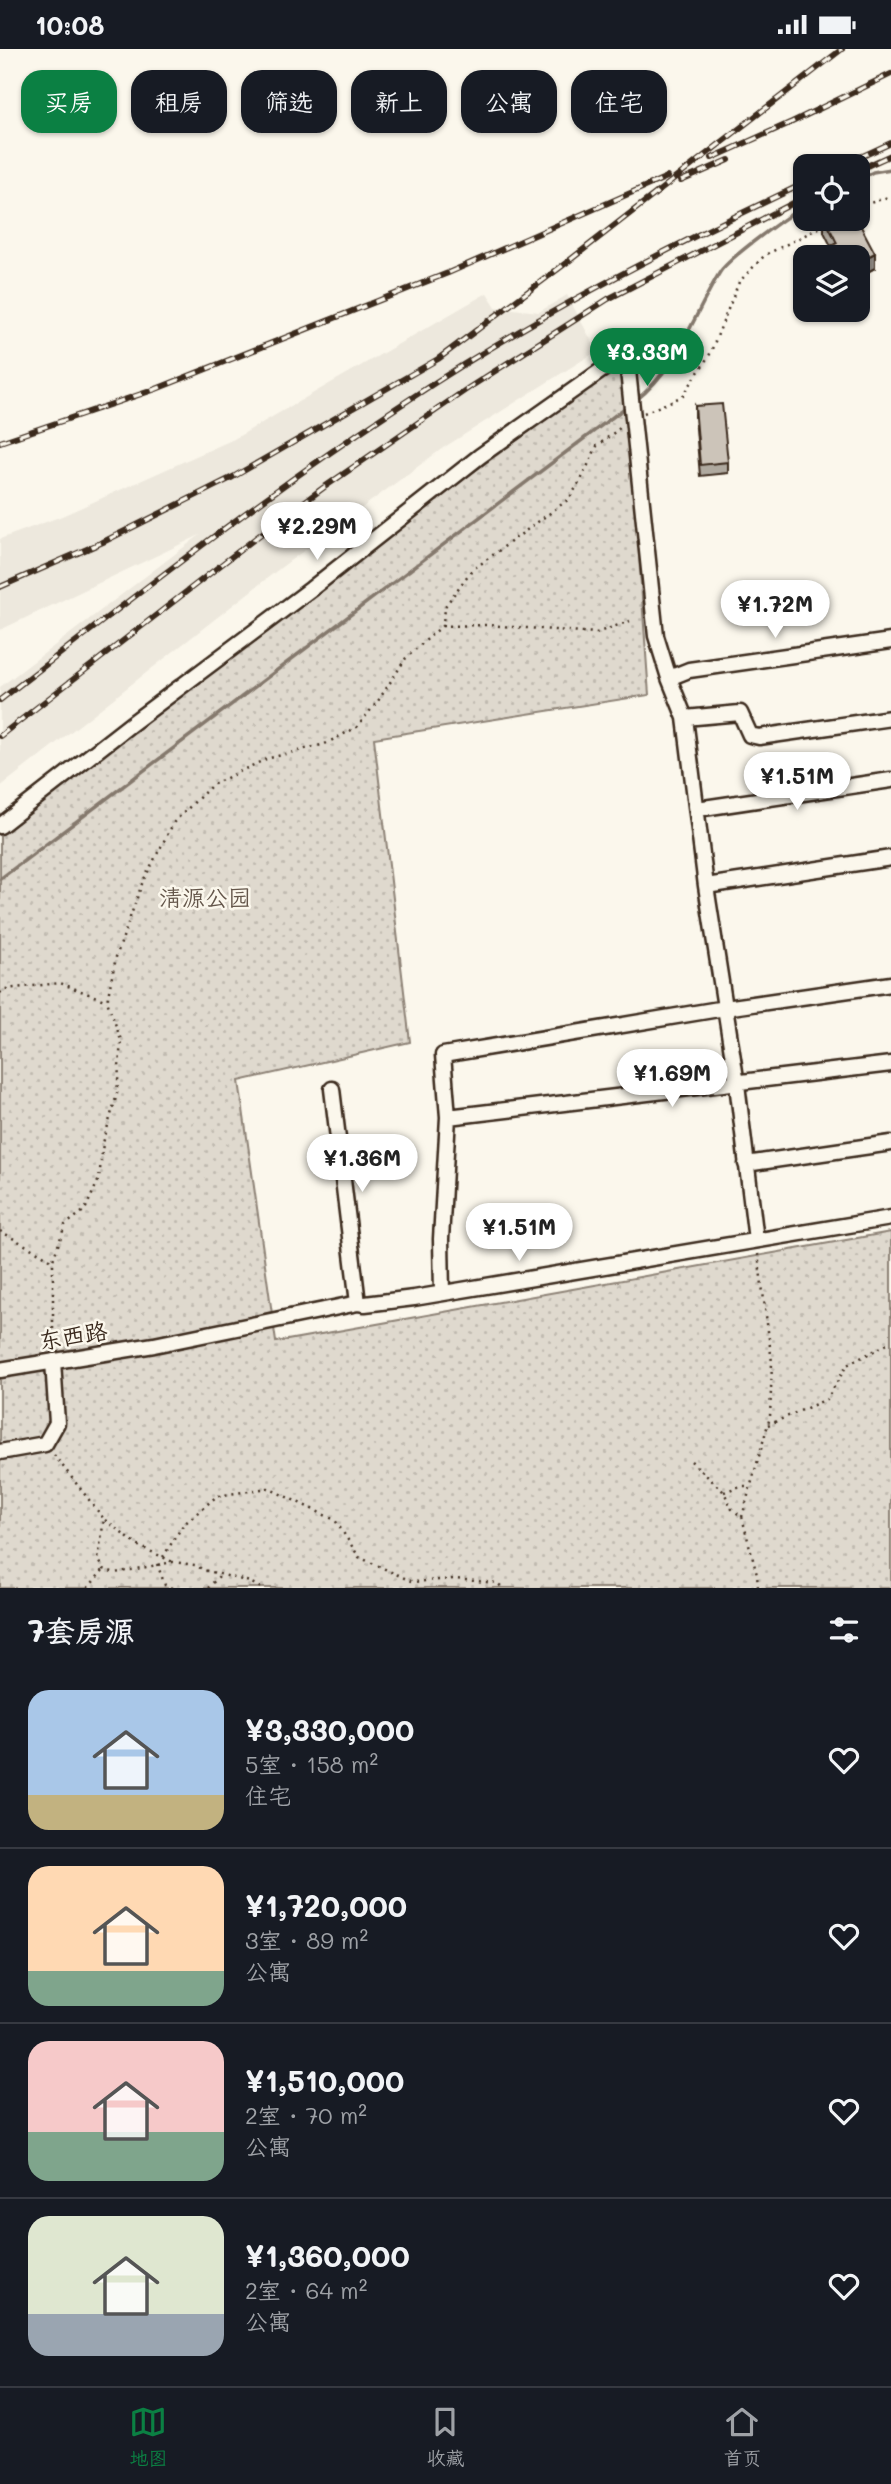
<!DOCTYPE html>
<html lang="zh">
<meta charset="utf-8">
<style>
body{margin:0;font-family:Mali,"LXGW WenKai TC",sans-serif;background:#20242c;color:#f1f3f6;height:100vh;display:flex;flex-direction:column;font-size:26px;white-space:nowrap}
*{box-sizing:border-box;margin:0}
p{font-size:23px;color:#9ea1a6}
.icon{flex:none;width:38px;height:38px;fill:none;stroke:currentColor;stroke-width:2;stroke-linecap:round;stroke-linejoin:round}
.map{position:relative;height:1539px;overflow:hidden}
.side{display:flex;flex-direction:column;background:#171b24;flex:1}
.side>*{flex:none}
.hud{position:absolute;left:21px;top:21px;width:850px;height:63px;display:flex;gap:14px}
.fabs{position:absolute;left:793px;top:105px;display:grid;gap:14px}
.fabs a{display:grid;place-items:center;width:77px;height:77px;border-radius:14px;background:#171b24;box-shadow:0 2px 5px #0004;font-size:35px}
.price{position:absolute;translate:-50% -60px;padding:0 16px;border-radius:24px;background:#fff;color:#222;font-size:23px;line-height:46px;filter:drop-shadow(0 2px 4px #0008)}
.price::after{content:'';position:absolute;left:50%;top:42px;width:21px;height:16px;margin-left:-10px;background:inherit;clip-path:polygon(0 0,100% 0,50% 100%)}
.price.on{background:#0b8043;color:#fff}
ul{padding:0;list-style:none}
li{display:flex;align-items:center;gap:21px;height:175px;padding:0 28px}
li+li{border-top:2px solid #363941}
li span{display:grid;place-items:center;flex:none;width:196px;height:140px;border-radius:21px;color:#555}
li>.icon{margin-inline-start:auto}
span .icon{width:84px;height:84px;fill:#fffc;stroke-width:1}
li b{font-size:30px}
h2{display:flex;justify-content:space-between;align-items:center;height:84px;padding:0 28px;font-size:30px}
.chip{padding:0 24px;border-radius:21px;background:#171b24;box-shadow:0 2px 5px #0004;font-size:24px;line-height:63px}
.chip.on{background:#0b8043;color:#fff}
.status{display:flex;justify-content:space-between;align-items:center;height:49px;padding:0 35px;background:#171b24;direction:ltr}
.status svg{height:19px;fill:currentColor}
.menu{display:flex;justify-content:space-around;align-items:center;height:98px;border-top:2px solid #363941;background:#171b24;font-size:19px;color:#9ea1a6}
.menu a{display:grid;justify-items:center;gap:4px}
.menu .on{color:#0b8043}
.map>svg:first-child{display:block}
.built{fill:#ede8dd}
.park{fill:url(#park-dots);stroke:#8d8276;stroke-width:2}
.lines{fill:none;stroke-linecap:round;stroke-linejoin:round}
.stream{stroke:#85796d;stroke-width:3.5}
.minor-casing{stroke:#3b2a1e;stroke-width:19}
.path{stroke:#3b2a1e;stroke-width:2.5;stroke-dasharray:2 5;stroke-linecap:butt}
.minor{stroke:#fbf7ec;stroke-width:14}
.rail-casing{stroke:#3b2a1e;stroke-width:6}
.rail{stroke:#fbf7ec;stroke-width:3.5;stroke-dasharray:10;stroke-linecap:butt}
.wall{fill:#afa99f;stroke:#3b2a1e;stroke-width:2}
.shaded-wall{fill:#8f8982;stroke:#3b2a1e;stroke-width:2}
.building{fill:#ccc4b9;stroke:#3b2a1e;stroke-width:2}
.labels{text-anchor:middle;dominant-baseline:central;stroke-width:5;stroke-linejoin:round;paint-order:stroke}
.park-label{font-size:23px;fill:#64564a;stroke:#fbf7ec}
.street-label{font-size:23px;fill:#3b2a1e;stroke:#fbf7ec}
</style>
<div class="status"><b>10:08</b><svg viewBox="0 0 49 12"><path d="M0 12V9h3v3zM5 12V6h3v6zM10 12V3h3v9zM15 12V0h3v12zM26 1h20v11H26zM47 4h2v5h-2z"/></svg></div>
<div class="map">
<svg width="891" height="1539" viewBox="0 0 891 1539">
<defs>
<pattern id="park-dots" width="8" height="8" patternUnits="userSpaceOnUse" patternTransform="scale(1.75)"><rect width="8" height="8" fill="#dfd9ce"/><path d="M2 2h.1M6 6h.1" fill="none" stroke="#c0bab0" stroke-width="1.8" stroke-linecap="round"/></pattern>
</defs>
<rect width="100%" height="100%" fill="#fbf7ec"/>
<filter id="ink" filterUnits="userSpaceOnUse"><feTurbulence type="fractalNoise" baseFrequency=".0143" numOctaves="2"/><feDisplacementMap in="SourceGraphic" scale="14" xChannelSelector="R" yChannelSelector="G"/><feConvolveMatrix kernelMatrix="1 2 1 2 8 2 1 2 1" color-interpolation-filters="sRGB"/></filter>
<g filter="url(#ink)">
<!-- built -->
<path class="built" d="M487 244 496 258 539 263 567 246 597 302 443 399 279 520 0 738V638L200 486 0 581V490L62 467 234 390Z"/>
<!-- park -->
<path class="park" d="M625 313 649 646 374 689 410 993 239 1032 276 1293 891 1183V1539H0V766Z"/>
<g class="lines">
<!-- stream -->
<path class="stream" d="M858 131 873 123 891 120
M635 352C678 319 693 267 720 223 729 209 789 165 805 157
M0 830 626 358"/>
<defs>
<path id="minor" d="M669 629 689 621 891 592
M685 669 740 664 750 686 759 688 891 669
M697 760 891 731
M0 777 131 675 311 540 480 407 612 314 622 310 627 312 656 587 669 629 685 669 706 837 737 1035 756 1191
M706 837 891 809
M332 1040 358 1254
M448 1068 891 1015
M746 1115 891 1094
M442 1244 441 1190 448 1068 443 1006 725 959 891 935
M0 1321 154 1296 358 1254 365 1255 414 1249 891 1169
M0 1403 45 1395 57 1374 53 1312"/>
</defs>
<!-- minor casing -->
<use href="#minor" class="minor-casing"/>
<!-- path -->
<path class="path" d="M858 158 891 147
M644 364 683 347 710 305 739 233 765 206 827 175
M442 577 486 576 596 584 630 572
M0 944 5 940 60 934 107 952
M0 1182 52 1211
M53 1301V1211L65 1176 85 1161 99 1130 103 1094 117 1045 121 991 107 952 116 908 143 832 174 773 212 736 266 710 325 695 357 678 378 652 406 609 442 577 446 556 471 522 569 450 581 431 597 397 621 378
M768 1376 827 1350 847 1316 891 1293
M54 1406 104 1470 98 1510 104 1520 115 1524 173 1513 195 1516 204 1521 250 1533 261 1539
M691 1412 724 1443 732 1460 742 1468 757 1526 758 1539
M724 1443 740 1437H750
M742 1468 770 1368 772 1313 758 1205
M105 1471 137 1496 173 1513
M163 1508 183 1476 217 1447 268 1439 335 1471 359 1508 413 1533 454 1530 497 1534 503 1539
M157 1515 165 1536 172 1539
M88 1539 104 1520
M208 1539 220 1526"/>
<!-- minor -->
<use href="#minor" class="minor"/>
<defs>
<path id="rail" d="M712 109 792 73 891 25
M841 117 891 94
M858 121 891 106
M681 132 729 111
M0 393 156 340 448 224 667 128
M0 538 103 493 233 428 438 310 570 211 842 0
M0 651C134 548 268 442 410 350 535 267 669 198 805 134
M0 687 257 488 323 439 470 338 608 250 805 148"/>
</defs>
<!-- rail casing -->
<use href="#rail" class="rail-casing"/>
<!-- rail -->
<use href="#rail" class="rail"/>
</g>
<!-- wall -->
<path class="wall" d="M824 170H857L875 219 858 228V208L831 197 824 183Z
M805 210V237L800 227V213Z
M695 357 728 413V424L700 427 695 368Z"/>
<!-- shaded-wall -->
<path class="shaded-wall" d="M875 204V219L858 228V213Z"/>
<!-- building -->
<path class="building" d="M825 170H857L875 204 858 213V208H809L837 194Z
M805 210V222L800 213Z
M722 355 728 413 700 416 695 357Z"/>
</g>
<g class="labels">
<!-- park labels -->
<g class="park-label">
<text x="205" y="848">清源公园</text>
</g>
<!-- street labels -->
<g class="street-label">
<text transform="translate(73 1286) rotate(-9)">东西路</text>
</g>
</g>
</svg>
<div class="fabs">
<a><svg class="icon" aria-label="locate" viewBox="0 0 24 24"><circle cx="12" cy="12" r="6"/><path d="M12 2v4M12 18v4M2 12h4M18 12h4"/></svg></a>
<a><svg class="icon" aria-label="layers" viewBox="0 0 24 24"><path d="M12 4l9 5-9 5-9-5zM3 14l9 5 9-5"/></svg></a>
</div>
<b class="price on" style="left:647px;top:339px">¥3.33M</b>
<b class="price" style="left:317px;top:513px">¥2.29M</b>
<b class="price" style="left:775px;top:591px">¥1.72M</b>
<b class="price" style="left:797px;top:763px">¥1.51M</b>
<b class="price" style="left:672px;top:1060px">¥1.69M</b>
<b class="price" style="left:362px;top:1145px">¥1.36M</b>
<b class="price" style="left:519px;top:1214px">¥1.51M</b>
<div class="hud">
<a class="chip on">买房</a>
<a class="chip">租房</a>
<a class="chip">筛选</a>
<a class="chip">新上</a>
<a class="chip">公寓</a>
<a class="chip">住宅</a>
</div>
</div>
<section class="side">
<h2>7套房源<svg class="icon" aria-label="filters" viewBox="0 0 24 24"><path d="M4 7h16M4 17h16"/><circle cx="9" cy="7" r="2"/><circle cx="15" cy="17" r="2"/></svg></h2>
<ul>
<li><span style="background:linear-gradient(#a9c7e8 75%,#c2b280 0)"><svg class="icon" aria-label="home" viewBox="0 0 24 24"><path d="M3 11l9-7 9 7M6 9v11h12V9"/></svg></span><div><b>¥3,330,000</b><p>5室 · 158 m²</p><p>住宅</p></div><svg class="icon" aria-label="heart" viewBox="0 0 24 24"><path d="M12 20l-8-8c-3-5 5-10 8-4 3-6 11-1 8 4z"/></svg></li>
<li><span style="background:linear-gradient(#ffd9b3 75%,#7fa58c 0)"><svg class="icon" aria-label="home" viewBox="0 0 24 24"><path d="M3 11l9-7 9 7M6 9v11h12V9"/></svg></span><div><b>¥1,720,000</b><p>3室 · 89 m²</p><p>公寓</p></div><svg class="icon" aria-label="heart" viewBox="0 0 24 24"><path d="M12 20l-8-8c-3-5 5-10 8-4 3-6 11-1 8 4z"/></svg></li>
<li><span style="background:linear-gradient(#f6c9c9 65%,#7fa58c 0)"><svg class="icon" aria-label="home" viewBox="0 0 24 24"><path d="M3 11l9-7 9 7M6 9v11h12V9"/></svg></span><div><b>¥1,510,000</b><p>2室 · 70 m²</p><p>公寓</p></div><svg class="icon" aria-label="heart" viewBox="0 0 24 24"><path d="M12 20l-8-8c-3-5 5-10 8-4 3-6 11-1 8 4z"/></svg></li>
<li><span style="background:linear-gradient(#dfe7d0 70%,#9aa5b1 0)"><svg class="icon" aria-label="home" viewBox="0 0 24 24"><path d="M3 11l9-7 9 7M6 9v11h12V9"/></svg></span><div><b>¥1,360,000</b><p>2室 · 64 m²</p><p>公寓</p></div><svg class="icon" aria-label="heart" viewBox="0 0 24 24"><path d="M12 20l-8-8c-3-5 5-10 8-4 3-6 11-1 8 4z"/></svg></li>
</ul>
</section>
<nav class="menu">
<a class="on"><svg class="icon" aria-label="map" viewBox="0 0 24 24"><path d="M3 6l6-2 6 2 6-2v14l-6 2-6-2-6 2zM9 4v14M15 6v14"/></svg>地图</a>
<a><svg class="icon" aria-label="saved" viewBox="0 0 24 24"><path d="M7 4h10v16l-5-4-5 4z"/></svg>收藏</a>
<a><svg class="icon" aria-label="home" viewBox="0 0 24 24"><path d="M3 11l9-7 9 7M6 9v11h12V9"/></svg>首页</a>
</nav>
